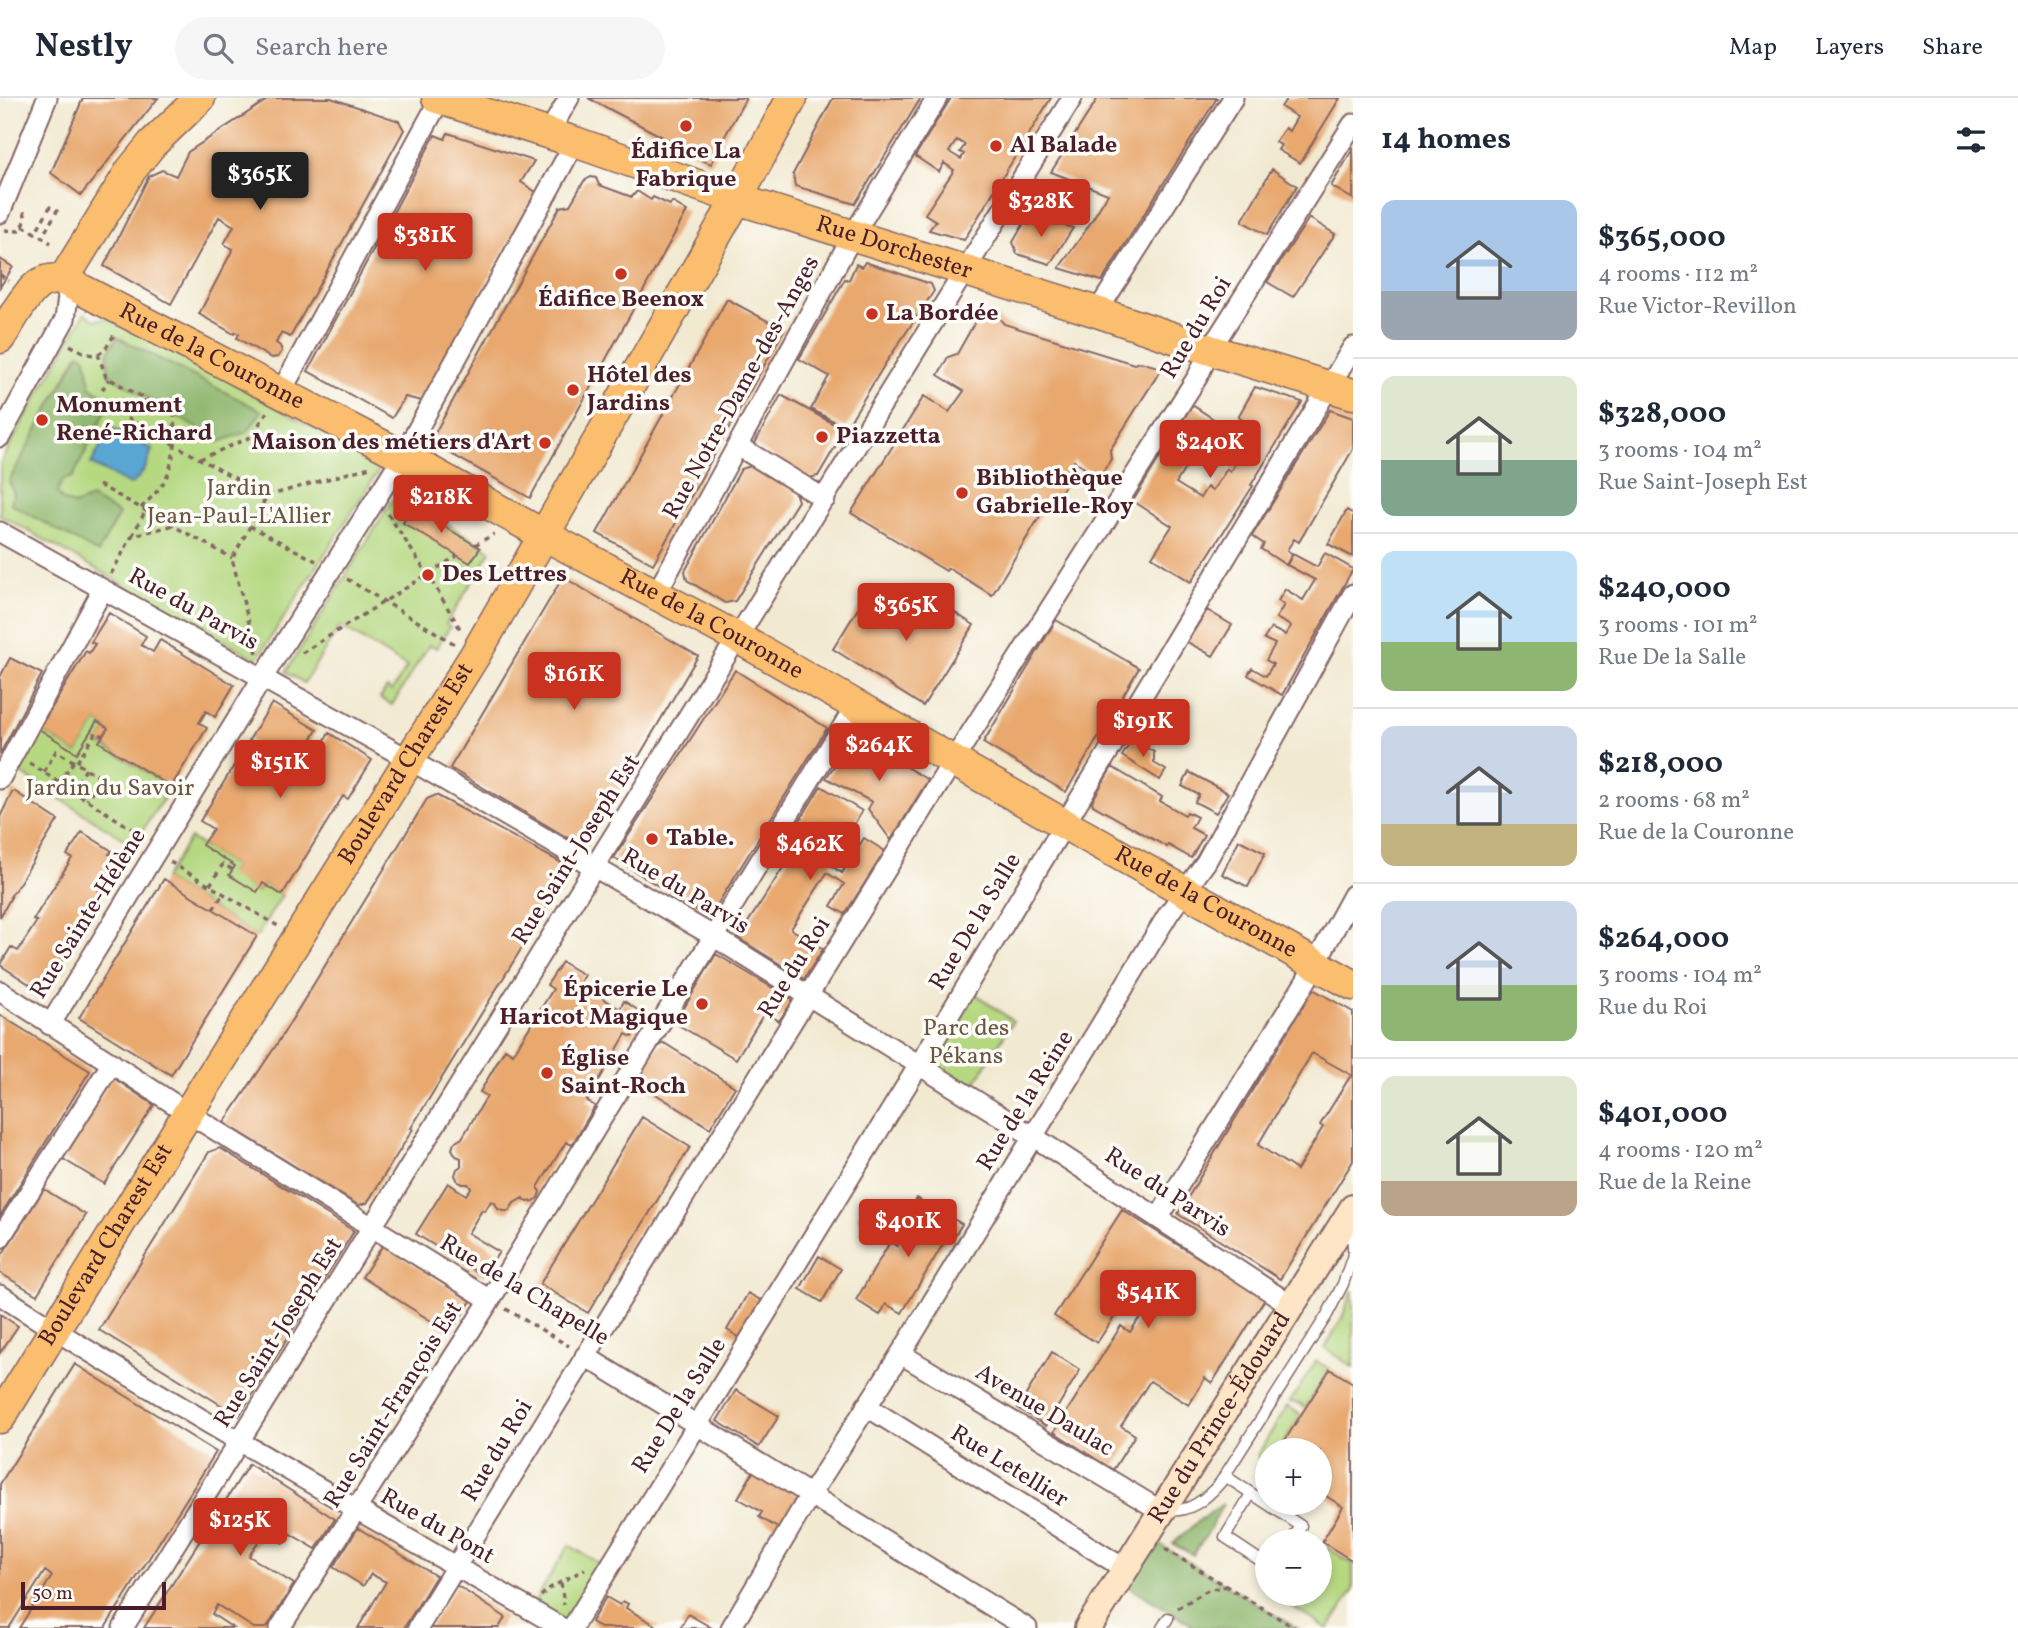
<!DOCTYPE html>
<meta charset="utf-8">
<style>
body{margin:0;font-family:Vollkorn,serif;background:#f6f6f7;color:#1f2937;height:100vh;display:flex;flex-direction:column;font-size:26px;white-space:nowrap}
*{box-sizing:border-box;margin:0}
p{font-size:23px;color:#747a83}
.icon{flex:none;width:38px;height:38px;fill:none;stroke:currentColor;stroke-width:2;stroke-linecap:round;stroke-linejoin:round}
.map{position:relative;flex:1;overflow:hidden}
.details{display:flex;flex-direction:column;background:#fff;width:665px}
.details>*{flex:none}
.fabs{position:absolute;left:1255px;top:1340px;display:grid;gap:14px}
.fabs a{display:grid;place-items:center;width:77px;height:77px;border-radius:50%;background:#fff;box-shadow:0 4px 10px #0003;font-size:35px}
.scale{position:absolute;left:21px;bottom:18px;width:145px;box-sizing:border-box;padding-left:7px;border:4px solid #4a1f2b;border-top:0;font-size:19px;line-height:24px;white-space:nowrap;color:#4a1f2b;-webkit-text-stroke:5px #fdfcf7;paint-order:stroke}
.price{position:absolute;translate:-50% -60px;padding:0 16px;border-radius:7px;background:#c8321e;color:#fff;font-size:23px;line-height:46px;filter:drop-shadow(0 2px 4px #0008)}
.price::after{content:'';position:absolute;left:50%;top:42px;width:21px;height:16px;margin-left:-10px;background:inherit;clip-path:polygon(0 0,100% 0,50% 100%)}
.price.on{background:#222;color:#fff}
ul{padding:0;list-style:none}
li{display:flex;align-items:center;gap:21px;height:175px;padding:0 28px}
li+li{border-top:2px solid #e0e1e3}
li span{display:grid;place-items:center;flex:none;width:196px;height:140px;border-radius:14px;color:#555}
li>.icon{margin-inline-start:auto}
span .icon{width:84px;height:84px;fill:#fffc;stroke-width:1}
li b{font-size:30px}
h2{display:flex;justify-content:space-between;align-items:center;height:84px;padding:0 28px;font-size:30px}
header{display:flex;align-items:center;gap:42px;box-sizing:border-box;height:98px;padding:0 35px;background:#fff;border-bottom:2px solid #e0e1e3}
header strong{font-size:33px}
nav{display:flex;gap:38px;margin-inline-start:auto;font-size:24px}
.search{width:490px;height:63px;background:#f6f6f7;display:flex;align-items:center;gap:18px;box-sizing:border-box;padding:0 24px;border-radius:38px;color:#747a83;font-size:26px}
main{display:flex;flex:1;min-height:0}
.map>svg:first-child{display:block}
.green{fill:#b5d881;stroke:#807c56;stroke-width:2}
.forest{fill:#90b86f;stroke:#6d6c4d;stroke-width:2}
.water{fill:#5aa6d3;stroke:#52627f;stroke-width:2}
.building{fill:#e8a86e;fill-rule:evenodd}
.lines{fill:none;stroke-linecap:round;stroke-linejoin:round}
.lane-casing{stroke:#856665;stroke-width:13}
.street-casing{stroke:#856665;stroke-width:23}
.secondary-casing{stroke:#856665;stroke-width:30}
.primary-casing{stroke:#856665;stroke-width:33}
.path{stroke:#856665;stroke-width:3.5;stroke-dasharray:5 5;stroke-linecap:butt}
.lane{stroke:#fff;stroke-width:10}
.street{stroke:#fff;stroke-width:19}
.secondary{stroke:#fde5c5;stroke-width:26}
.primary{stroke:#fabe6e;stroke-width:30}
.poi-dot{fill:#c8321e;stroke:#fdfcf7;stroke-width:2.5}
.labels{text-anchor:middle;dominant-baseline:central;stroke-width:7;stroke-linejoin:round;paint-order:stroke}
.poi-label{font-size:24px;font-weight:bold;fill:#4a1f2b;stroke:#fdfcf7;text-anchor:start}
.street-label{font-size:24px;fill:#4a1f2b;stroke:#fdfcf7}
.park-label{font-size:24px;fill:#6a5645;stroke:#fdfcf7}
</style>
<header>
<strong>Nestly</strong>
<div class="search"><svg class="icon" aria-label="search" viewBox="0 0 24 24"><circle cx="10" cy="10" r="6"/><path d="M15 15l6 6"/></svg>Search here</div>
<nav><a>Map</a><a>Layers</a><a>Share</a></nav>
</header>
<main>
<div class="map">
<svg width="1353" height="1530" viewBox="0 0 1353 1530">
<rect width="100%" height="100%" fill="#fdfcf7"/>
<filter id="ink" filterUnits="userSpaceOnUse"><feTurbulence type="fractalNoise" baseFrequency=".0143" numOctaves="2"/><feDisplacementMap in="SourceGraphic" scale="14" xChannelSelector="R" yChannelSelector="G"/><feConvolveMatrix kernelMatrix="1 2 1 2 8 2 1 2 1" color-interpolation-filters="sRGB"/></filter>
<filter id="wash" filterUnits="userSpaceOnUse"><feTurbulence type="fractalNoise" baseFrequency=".00686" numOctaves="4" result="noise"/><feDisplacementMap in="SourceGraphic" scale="28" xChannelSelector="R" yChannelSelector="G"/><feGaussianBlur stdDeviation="1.57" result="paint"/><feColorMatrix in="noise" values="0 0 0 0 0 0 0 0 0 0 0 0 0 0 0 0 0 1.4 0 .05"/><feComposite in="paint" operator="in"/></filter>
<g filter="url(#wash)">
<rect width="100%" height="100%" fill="#f2e9d1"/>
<!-- green -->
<path class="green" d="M85 215 94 222 120 220 381 369 257 561 0 417V365Z
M397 395 491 453 446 526 450 529 436 550 429 547 392 607 380 600 387 590 392 593 407 569 340 528 304 585 286 574Z
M97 623 108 630 99 645 171 689 133 747 17 673 39 631 77 655Z
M190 740 235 768 230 776 257 794 263 785 282 797 257 838 164 781Z
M966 889 1013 923 967 998 919 967Z
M1353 1191V1269L1325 1250 1342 1220Z
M1316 1263 1330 1271 1305 1310 1300 1306 1290 1304Z
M1287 1308 1301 1317 1278 1353H1267V1362L1258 1361V1356Z
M569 1447 608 1471 572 1530 530 1511Z
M1328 1450 1353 1466V1493L1328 1530H1326L1290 1507 1297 1496H1320V1463Z"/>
<!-- forest -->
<path class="forest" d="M117 239 262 313 247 334 219 344 108 276V255Z
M79 255 86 260 91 289 111 302 73 379 63 382 57 394 62 402 74 407 91 400 119 416 98 455 11 406 14 395 9 383Z
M1223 1406 1207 1436 1193 1457 1173 1446 1197 1424Z
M1146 1438 1297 1530H1189L1191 1526 1118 1482Z"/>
<!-- water -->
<path class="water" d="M110 329 152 351C148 367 143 377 130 387L91 366Z
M865 1110 885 1122 879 1131 859 1119Z"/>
<g id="blocks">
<!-- building -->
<path class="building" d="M83 0H158L81 97 51 75Z
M270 0H331L399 23 404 32 292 236 290 239 281 235 276 245 280 248 282 253 278 259 271 260 237 240 239 236 236 234 234 236 199 216 233 151 224 146 234 128 219 119 171 206 104 168 149 78 162 72 176 78 188 54Z
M588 0H746L715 56 716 57 711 66 702 62 703 60Z
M833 0H921L855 106 795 88 793 76Z
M951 0H1051L964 142 929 132 936 123 925 116 954 72 944 65 939 74 915 58ZM957 42 965 47 960 54 964 56 961 61 949 54Z
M1098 0H1217L1102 183 1059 170 1084 135 1108 96 1051 74Z
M1287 0H1340L1300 65 1278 52 1281 47 1275 44 1285 30 1289 33 1297 19 1281 9Z
M448 35 534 63 521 84 536 94 422 303 405 299 392 320 308 273 435 37 445 41Z
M1353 51V101L1331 88Z
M1272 71 1297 88 1267 137 1242 123Z
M591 79 596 80 599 87 632 99 637 93 651 102 653 99 670 107 672 104 687 113 530 400 430 344 560 109 570 107 584 83Z
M1030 115 1073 130 1050 166 1017 156 1013 144Z
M1309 120 1335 136 1293 199 1267 184Z
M0 161 13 169 0 189Z
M865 164 931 186 934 193 885 266 846 330 811 311 829 278 799 261 845 181 849 182 856 166 862 169Z
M727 201 784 232 653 466 597 435Z
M980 215 999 220 1004 226 1134 266 1140 264 1162 270 1110 352 1111 361 1099 380 1074 363 1060 383 1066 386 1054 403 1048 405 992 497 948 470 946 473 851 415 924 298 949 314 964 293 938 277 948 259 957 256Z
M1255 289 1302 304 1251 387 1253 388 1191 484 1152 459 1172 428 1133 403 1192 307 1215 322 1176 385 1200 400 1207 389 1212 393 1227 371 1230 374 1240 357 1222 346 1229 335 1248 347 1252 341 1240 334 1247 325 1238 319Z
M781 297 845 332 818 378 808 380 754 347Z
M1330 312 1353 320V351L1299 444 1294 441 1287 452 1292 456 1286 467 1261 451 1264 446 1252 438Z
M751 368 795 394 798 403 735 503 725 505 687 482 685 473 741 371Z
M412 409 480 450 470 465 403 425Z
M1347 412 1353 416V459L1328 446Z
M1325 455 1353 471 1282 597 1248 577 1252 570 1266 578 1273 566 1266 562 1275 546 1264 541 1271 530 1285 537 1291 528 1276 520 1284 507 1278 503 1285 491 1303 502 1315 482 1287 467 1293 456 1317 469Z
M563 479 698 558 585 750 450 670Z
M913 488 974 527 923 608 833 551 864 501 893 519Z
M1207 512 1232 527 1213 558 1187 544Z
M109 515 146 538 141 547 153 554 160 542 234 587 215 619 206 613 199 625 207 630 171 689 99 644 108 630 97 623 77 655 39 631 86 553 89 555 95 546 91 544Z
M1056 522 1139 570 1066 694 983 645Z
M10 560 42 576 0 656V579Z
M735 572 827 630 709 820 614 760Z
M272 605 317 632 310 643 321 649 329 635 372 662 348 701 343 698 282 797 263 785 257 794 229 777 235 768 202 747 213 731 200 723 243 653 261 664 267 654 249 642Z
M850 640 863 642V646L898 664 928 682 891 742 868 711 872 704 826 680 847 649Z
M1132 642 1154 654V665L1166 672 1160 682 1122 658Z
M1112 669 1162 699 1160 703 1185 717 1187 714 1197 719 1191 730 1204 737 1191 760 1168 747 1167 749 1093 707 1092 703Z
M1189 674 1228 695 1216 715 1195 704 1199 697 1182 688Z
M821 688 862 713 830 767 842 775 864 740 885 753 845 816 831 808 844 786 827 775 791 831 823 851 804 881 738 840 793 754 784 749Z
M14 693 58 722 19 786 10 799H11L0 819V719L12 694Z
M436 697 571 770 411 1030 413 1031 367 1105 358 1107 224 1025 277 946 427 701Z
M82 734 112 753 109 756 123 765 107 790 102 787 98 793 101 795 77 833 79 835 49 883 47 881 40 893 0 867 11 849 18 853 37 823 33 822 72 760 67 757Z
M1239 742 1265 755 1248 789 1222 776Z
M164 781 257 838 171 977 79 920Z
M716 856 793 902 779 923 765 914 736 961 675 925Z
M562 864 584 877 579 886 620 911 624 903 645 917 632 939 626 936 587 1003 595 1008 572 1047 566 1044 538 1089 540 1094 538 1100 534 1103 528 1104 523 1100 514 1105 509 1113H503L498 1111 495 1105 491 1103 485 1113 482 1112 468 1135 499 1154 483 1178 416 1136 448 1085 466 1097 471 1090 468 1086H463L458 1084 455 1077 457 1071 461 1068V1060L456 1058 452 1051 454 1045 462 1040 487 998 480 994 505 951 513 956 553 891 547 887Z
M1313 891 1353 914V1063L1280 1181 1178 1116ZM1312 955 1351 977 1320 1027 1323 1029 1297 1072 1258 1047Z
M0 917 90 973 0 1118Z
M664 945 735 989 710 1030 635 983 655 951Z
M112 979 154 1007 104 1086 63 1061Z
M642 1019 690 1049 588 1215 540 1186Z
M220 1050 354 1133 239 1318 99 1232 209 1054Z
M44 1091 86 1117 37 1197 0 1175V1160Z
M917 1100 962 1126 951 1144 946 1141 902 1215 886 1206 880 1217 856 1202 890 1144 897 1148 911 1125 905 1121Z
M1122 1112 1265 1201 1212 1285 1205 1280 1189 1307 1150 1283 1121 1328 1135 1337 1113 1372 1054 1334 1121 1228 1130 1234 1142 1216 1124 1204 1097 1245 1054 1218Z
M383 1147 471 1203 450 1235 362 1179Z
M819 1158 841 1171 822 1204 800 1191Z
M748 1195 766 1205 744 1242 727 1232Z
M0 1216 18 1228 0 1255Z
M1052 1254 1080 1272 1046 1328 1018 1310Z
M75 1266 216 1354 105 1530H19L52 1478 45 1473 9 1530H0V1386Z
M1330 1271 1353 1285V1463L1322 1444 1343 1409 1320 1394V1353H1278Z
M736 1292 779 1318 759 1349 717 1323Z
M249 1366 335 1421 316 1451 289 1435 283 1445 265 1434 252 1453 249 1458 294 1486 271 1523 266 1530H254L217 1507 212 1516 233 1530H144Z
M755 1371 803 1400 783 1433 759 1419 762 1414 738 1400Z
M358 1430 436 1478 404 1530H358L386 1484 371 1476 363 1488 333 1469Z
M456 1487 505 1519 499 1530H429Z
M606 1499 620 1507 623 1503 628 1506 626 1510 660 1530H601L591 1524Z
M688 1516 712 1530H680Z"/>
</g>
</g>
<g filter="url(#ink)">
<use href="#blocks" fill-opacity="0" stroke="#856665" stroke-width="2"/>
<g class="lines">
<defs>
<path id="lane" d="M1352 1122 1353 1150
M1225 1378 1301 1428 1291 1444
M1251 1396 1225 1439 1267 1467
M1165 1413C1190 1414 1204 1403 1220 1385L1327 1217 1343 1186 1353 1157
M1162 1530 1168 1520"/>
<path id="street" d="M548 36 569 0
M0 115 47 0
M1097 214 1233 0
M281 294 440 1
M0 339 65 221 68 199 63 182
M738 348 825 401
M0 434 410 662 713 838 1034 1039 1291 1207
M656 496 853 137 937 0
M0 681 103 491
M0 893 188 1015 490 1202
M50 927 263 579 403 358 575 44
M1159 1119 1306 883 1353 797
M0 1140 112 965
M0 1197C183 1315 374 1420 562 1530
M901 1256 1161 1413
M585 1258 1027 1530
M866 1308 1125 1471
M123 1530C282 1277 437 1022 595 768 754 512 915 257 1072 0
M280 1530 490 1202 856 607
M418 1530 953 663 1198 278 1210 252 1353 26
M572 1530 919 967 1353 249
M731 1530 810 1397 910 1241 1169 815 1206 764 1353 496"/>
<g id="secondary">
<path id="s1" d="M1088 1530 1353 1110"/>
</g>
<g id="primary">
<path id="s2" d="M437 0 575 44 737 101 1097 214 1210 252 1353 296"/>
<path d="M63 182 131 72 152 46 200 0"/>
<path id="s3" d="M0 240C10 225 26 193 41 185 48 181 55 181 63 182L403 358 544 437 738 540 1064 726 1353 887"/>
<path id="s4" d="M0 1320 188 1015 475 557 737 101 792 0"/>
</g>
</defs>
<!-- lane casing -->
<use href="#lane" class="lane-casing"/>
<!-- street casing -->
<use href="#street" class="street-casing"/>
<!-- secondary casing -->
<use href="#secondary" class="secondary-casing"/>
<!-- primary casing -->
<use href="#primary" class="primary-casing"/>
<!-- path -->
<path class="path" d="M23 128 35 135 50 109 57 113 42 139 51 145
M5 132 18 133C24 127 28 121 23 112
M0 177 9 183
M70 247C96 262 101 261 115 235
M98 256 106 279 174 317 175 347
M102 292 109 281
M138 315 146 301
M127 320 175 347
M200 361 251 339 267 314
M99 387 232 460
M141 410C165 386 169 381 175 347L267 398
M388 416 428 477 462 534
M250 428 316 463
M132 438 146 412
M475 447 494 436
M111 476 132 438 171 428
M347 481 455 546
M257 555 232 461 267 398 370 369
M302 555 457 458
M77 664 96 634 103 638
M29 665 143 738
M44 674 56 653 100 679 87 702
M59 684 74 663
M72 692 86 671
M170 764 278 828
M210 787 223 766 233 772
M213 811 223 796
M506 1211 569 1248
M1165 1451 1295 1530
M561 1485 564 1507
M541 1498 550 1490 585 1471
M1178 1510 1208 1492 1226 1488"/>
<!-- lane -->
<use href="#lane" class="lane"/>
<!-- street -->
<use href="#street" class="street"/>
<!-- secondary -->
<use href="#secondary" class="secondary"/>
<!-- primary -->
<use href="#primary" class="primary"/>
</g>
</g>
<!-- markers -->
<g class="poi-dot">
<circle cx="686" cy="28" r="7"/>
<circle cx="996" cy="48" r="7"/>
<circle cx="621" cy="176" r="7"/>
<circle cx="872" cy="216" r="7"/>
<circle cx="573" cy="292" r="7"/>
<circle cx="42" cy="322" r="7"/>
<circle cx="822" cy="339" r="7"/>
<circle cx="545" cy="345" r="7"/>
<circle cx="962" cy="395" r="7"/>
<circle cx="428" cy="477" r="7"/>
<circle cx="652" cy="741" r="7"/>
<circle cx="702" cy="906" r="7"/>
<circle cx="547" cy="975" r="7"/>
</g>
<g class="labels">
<!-- poi labels -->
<g class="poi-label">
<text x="1010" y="48">Al Balade</text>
<text x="686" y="54" text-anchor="middle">Édifice La<tspan x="686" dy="28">Fabrique</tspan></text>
<text x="621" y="202" text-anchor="middle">Édifice Beenox</text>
<text x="886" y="216">La Bordée</text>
<text x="587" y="278">Hôtel des<tspan x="587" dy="28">Jardins</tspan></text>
<text x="56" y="308">Monument<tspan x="56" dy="28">René-Richard</tspan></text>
<text x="836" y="339">Piazzetta</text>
<text x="531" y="345" text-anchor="end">Maison des métiers d'Art</text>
<text x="976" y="381">Bibliothèque<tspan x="976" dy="28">Gabrielle-Roy</tspan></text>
<text x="442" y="477">Des Lettres</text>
<text x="666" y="741">Table.</text>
<text x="688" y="892" text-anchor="end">Épicerie Le<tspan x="688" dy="28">Haricot Magique</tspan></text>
<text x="561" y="961">Église<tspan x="561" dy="28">Saint-Roch</tspan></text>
</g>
<!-- street labels -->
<g class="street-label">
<text stroke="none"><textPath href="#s2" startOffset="481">Rue Dorchester</textPath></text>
<text transform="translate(1197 230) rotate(-59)">Rue du Roi</text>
<text stroke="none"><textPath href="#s3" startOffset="259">Rue de la Couronne</textPath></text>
<text transform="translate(742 290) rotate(-61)">Rue Notre-Dame-des-Anges</text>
<text transform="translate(193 512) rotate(29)">Rue du Parvis</text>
<text stroke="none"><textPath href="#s3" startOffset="826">Rue de la Couronne</textPath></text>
<text stroke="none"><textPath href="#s4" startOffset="770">Boulevard Charest Est</textPath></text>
<text transform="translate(577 752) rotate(-58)">Rue Saint-Joseph Est</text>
<text transform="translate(685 794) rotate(31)">Rue du Parvis</text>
<text stroke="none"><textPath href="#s3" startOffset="1393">Rue de la Couronne</textPath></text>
<text transform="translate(89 816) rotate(-58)">Rue Sainte-Hélène</text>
<text transform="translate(976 824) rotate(-59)">Rue De la Salle</text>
<text transform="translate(795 870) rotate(-58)">Rue du Roi</text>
<text transform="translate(1026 1003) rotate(-58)">Rue de la Reine</text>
<text transform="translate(1167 1095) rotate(33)">Rue du Parvis</text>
<text stroke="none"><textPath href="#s4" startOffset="203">Boulevard Charest Est</textPath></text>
<text transform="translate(524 1193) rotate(31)">Rue de la Chapelle</text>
<text transform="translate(279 1235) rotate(-58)">Rue Saint-Joseph Est</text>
<text transform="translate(394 1307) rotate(-58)">Rue Saint-François Est</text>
<text transform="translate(680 1308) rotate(-58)">Rue De la Salle</text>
<text transform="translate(1044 1313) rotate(31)">Avenue Daulac</text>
<text stroke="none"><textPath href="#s1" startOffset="248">Rue du Prince-Édouard</textPath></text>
<text transform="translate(498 1353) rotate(-59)">Rue du Roi</text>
<text transform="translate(1009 1369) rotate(32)">Rue Letellier</text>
<text transform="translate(437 1429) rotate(30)">Rue du Pont</text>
</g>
<!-- park labels -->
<g class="park-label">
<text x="239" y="391">Jardin<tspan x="239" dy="28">Jean-Paul-L'Allier</tspan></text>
<text x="110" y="691">Jardin du Savoir</text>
<text x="966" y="931">Parc des<tspan x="966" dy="28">Pékans</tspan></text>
</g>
</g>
</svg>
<div class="fabs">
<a>+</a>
<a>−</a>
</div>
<div class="scale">50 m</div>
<b class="price on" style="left:260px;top:114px">$365K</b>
<b class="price" style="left:1041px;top:141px">$328K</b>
<b class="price" style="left:425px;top:175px">$381K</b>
<b class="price" style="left:1210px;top:382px">$240K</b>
<b class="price" style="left:441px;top:437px">$218K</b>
<b class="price" style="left:906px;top:545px">$365K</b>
<b class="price" style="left:574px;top:614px">$161K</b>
<b class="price" style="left:1143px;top:661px">$191K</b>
<b class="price" style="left:879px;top:685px">$264K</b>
<b class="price" style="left:280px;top:702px">$151K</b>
<b class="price" style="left:810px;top:784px">$462K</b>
<b class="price" style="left:908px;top:1161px">$401K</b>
<b class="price" style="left:1148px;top:1232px">$541K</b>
<b class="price" style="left:240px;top:1460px">$125K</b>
</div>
<section class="details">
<h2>14 homes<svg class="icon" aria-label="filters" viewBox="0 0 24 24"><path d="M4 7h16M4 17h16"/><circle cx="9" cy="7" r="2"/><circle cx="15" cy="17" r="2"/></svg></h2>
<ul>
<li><span style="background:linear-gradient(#a9c7e8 65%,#9aa5b1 0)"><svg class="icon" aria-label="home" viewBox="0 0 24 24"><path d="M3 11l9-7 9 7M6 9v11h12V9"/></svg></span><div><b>$365,000</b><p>4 rooms · 112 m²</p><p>Rue Victor-Revillon</p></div></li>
<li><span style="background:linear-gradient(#dfe7d0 60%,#7fa58c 0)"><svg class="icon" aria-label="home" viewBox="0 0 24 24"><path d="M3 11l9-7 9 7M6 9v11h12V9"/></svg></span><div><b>$328,000</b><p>3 rooms · 104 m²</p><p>Rue Saint-Joseph Est</p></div></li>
<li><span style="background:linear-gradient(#bfe0f5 65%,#8fb573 0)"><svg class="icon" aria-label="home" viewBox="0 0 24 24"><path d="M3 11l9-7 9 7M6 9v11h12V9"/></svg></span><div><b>$240,000</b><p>3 rooms · 101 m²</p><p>Rue De la Salle</p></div></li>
<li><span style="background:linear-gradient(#c9d6e8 70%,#c2b280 0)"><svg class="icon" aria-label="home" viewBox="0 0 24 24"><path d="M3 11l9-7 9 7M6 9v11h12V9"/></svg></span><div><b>$218,000</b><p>2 rooms · 68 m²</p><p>Rue de la Couronne</p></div></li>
<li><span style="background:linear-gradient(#c9d6e8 60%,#8fb573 0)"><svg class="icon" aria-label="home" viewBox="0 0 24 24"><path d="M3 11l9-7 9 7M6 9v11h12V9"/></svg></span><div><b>$264,000</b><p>3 rooms · 104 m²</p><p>Rue du Roi</p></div></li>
<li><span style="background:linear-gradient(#dfe7d0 75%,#b9a48a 0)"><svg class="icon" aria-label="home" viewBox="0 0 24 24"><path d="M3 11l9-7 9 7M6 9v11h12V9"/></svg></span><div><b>$401,000</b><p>4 rooms · 120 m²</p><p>Rue de la Reine</p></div></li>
</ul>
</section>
</main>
